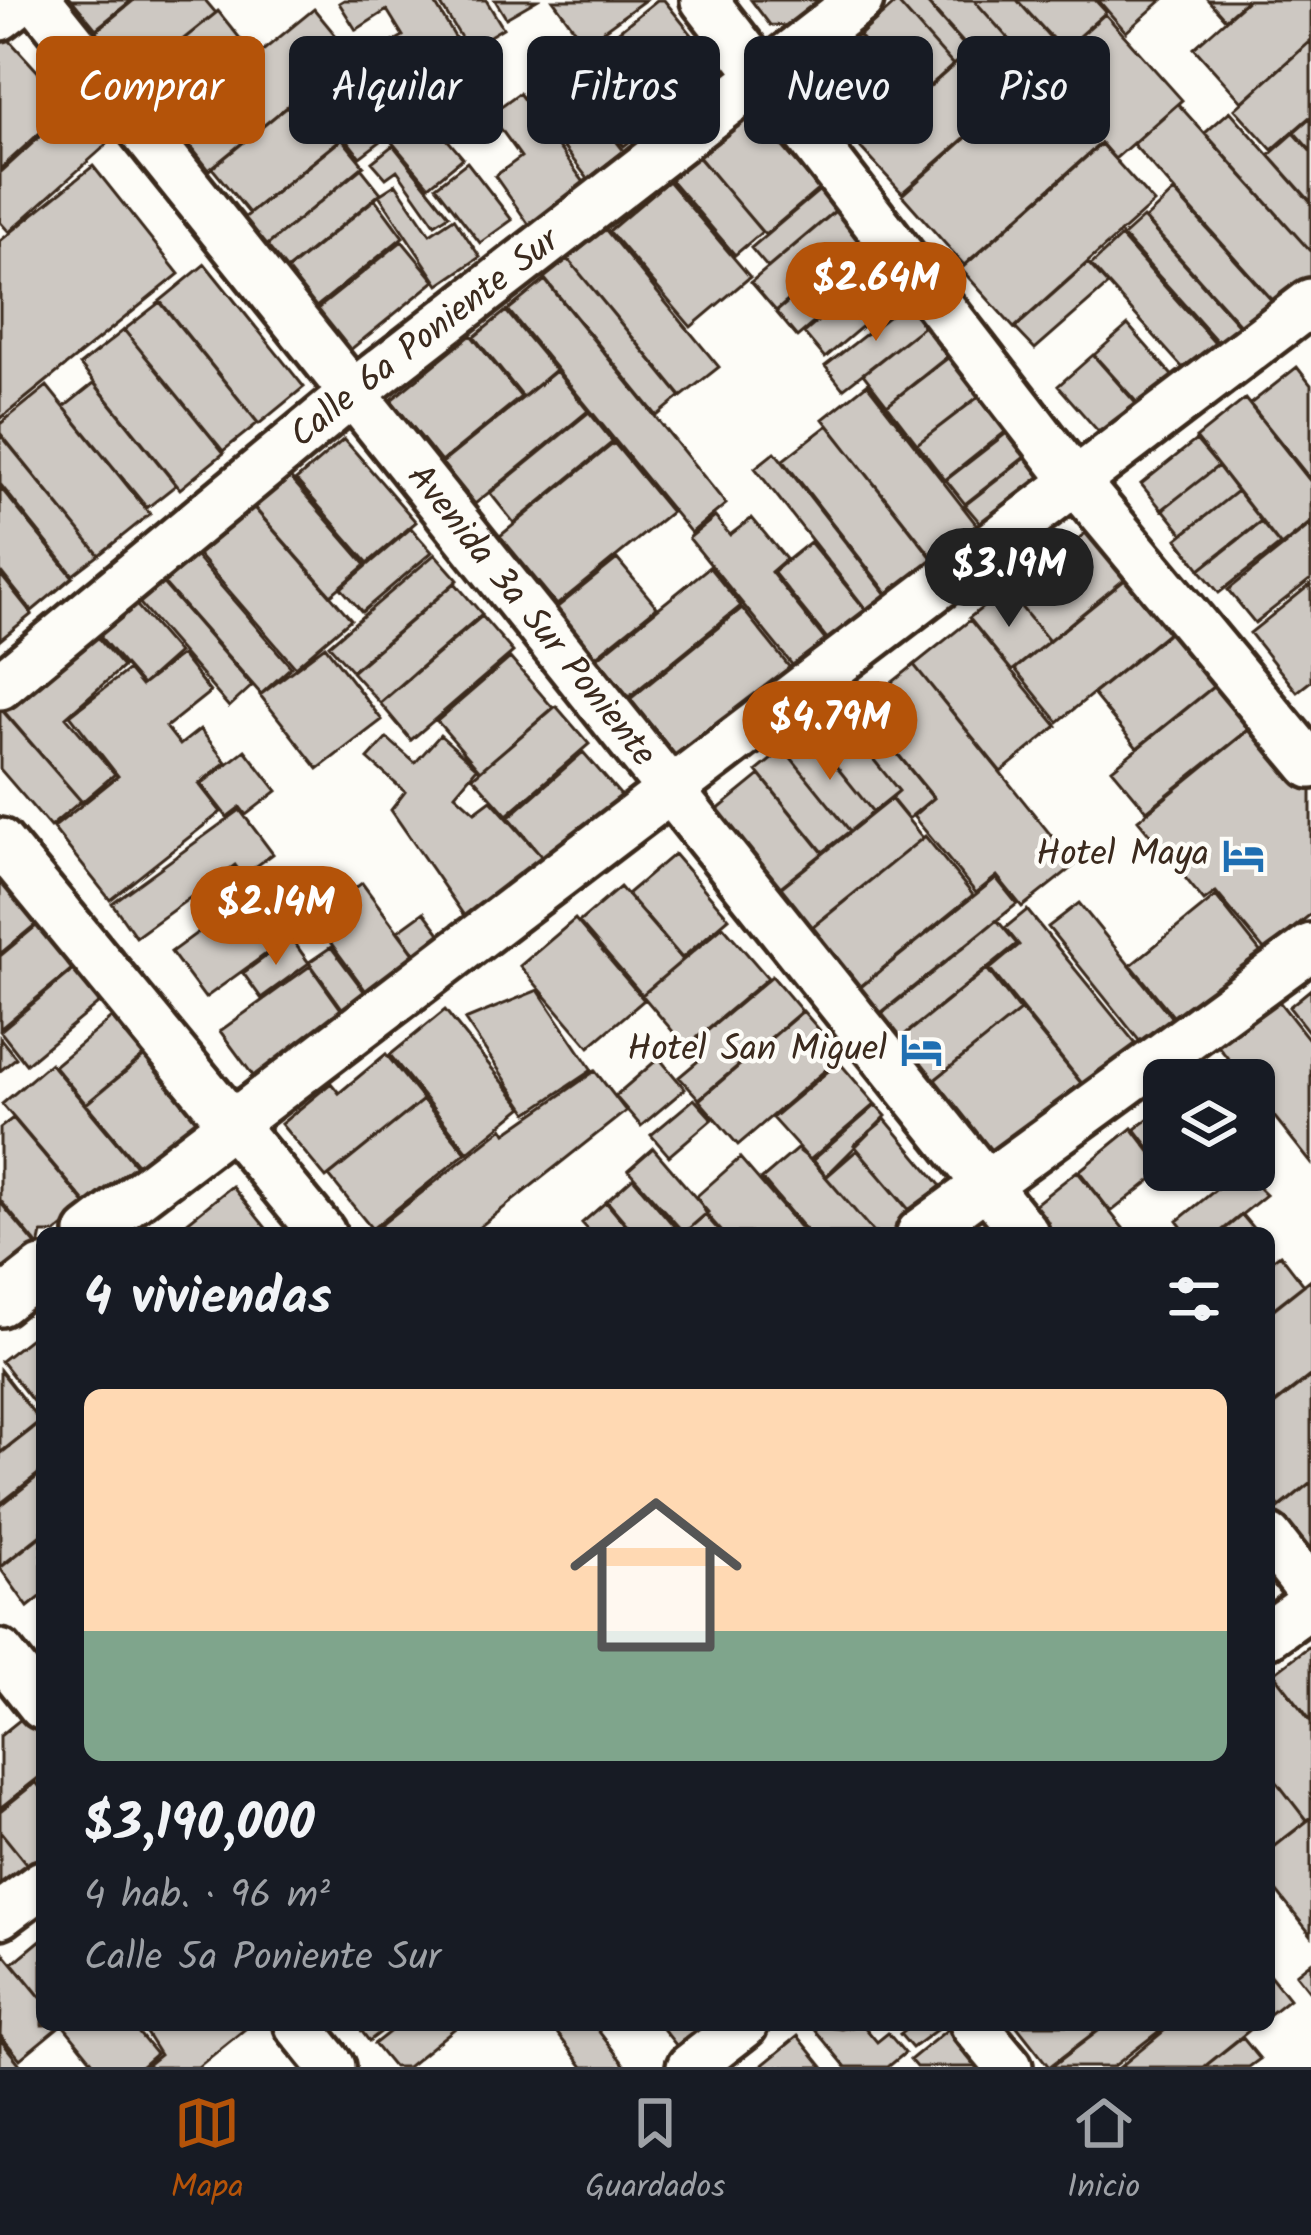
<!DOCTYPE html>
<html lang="es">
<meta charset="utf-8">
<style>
body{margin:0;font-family:Kalam,sans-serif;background:#242831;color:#f1f3f6;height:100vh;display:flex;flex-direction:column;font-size:45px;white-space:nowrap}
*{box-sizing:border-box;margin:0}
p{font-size:39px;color:#9ea1a6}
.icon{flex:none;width:66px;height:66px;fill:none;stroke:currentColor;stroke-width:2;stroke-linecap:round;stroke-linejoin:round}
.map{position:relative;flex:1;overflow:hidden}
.sheet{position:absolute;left:36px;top:1227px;width:1239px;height:804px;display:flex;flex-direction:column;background:#171b24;border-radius:18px;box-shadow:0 3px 9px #0004}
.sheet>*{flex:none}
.guide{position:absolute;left:36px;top:36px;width:1239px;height:108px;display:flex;gap:24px}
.buttons{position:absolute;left:1143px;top:1059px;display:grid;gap:24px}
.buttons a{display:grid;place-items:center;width:132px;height:132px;border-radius:18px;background:#171b24;box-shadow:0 3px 9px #0004;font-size:60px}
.price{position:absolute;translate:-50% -102px;padding:0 27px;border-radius:42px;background:#b45309;color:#fff;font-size:39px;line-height:78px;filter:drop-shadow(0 3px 6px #0008)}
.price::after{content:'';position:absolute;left:50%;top:72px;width:36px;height:27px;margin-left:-18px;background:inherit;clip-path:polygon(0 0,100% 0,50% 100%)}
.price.current{background:#222;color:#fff}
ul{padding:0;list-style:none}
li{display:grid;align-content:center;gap:24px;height:636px;padding:0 48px}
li+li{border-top:3px solid #363941}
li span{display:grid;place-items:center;height:372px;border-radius:18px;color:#555}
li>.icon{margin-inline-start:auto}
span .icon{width:216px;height:216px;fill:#fffc;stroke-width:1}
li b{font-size:51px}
h2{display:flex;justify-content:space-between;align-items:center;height:144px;padding:0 48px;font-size:51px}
.pill{padding:0 42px;border-radius:18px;background:#171b24;box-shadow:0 3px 9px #0004;font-size:42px;line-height:108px}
.pill.current{background:#b45309;color:#fff}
.dock{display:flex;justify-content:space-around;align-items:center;height:168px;border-top:3px solid #363941;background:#171b24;font-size:33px;color:#9ea1a6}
.dock a{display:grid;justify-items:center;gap:6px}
.dock .current{color:#b45309}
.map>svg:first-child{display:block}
.building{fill:#cdc8c2;stroke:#3b2a1e;stroke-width:3}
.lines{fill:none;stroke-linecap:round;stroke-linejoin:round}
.minor-casing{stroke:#3b2a1e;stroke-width:54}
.minor{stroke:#fdfcf7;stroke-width:45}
.labels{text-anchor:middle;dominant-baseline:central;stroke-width:9;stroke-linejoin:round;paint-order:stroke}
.street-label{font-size:36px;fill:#3b2a1e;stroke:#fdfcf7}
.poi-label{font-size:36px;fill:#3b2a1e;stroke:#fdfcf7;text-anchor:end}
</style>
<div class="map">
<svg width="1311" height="2067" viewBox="0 0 1311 2067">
<rect width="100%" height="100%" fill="#fdfcf7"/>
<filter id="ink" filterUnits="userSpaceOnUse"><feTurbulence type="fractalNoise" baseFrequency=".00833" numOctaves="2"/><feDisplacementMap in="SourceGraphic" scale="24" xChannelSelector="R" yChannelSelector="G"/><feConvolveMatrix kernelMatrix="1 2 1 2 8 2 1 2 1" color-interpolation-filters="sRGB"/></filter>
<g filter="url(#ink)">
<!-- building -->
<path class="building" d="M72 0H132L96 29Z
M134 0H205L216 13 135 78 96 31Z
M344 0H433L465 54 390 101 361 61 403 36 387 10 356 30 339 3Z
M438 0H486L503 28 468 49Z
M495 0H537L506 18Z
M553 0H645L585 44Z
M657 0H664L721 71 675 109 615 34Z
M751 0H820L788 26 770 25Z
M924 0 969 51 953 65 897 2Z
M925 0H974L1038 72 1011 96Z
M974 0H1017L1062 51 1038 72Z
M1017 0H1095L1106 12 1063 50Z
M1098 0H1162L1126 32Z
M1208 0H1247L1225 19Z
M1248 0H1311V40L1242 102 1194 48Z
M897 2 953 65 915 99 859 36Z
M314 9 351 54 209 170 173 124Z
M218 11 255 57 173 124 135 79Z
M1105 14 1182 100 1115 159 1101 143 964 265 902 195Z
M0 30 69 106 0 169Z
M858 35 915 99 862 146 804 82Z
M594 38 603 51 615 41 670 110 624 146 559 66Z
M1311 41V116L1272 150 1235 109Z
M969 52 1010 98 902 193 861 148Z
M350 55 388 101 249 213 212 168Z
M408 93 463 158 429 186 374 121Z
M519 93 586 185 530 226 495 176 521 157 490 114Z
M79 101 113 139 9 232 0 222V173Z
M1178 104 1311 252V293L1286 315 1133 144Z
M589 106 624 151 588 179 553 134Z
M748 106 819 189 765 235 694 152Z
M1230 111 1311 203V252L1205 133Z
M1311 117V151L1294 132Z
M370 119 385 138 360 157 345 138Z
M1294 133 1311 152V202L1269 155Z
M342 139 364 166 265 247 243 219Z
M1101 144 1154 203 1014 328 961 269Z
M393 145 449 215 435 224 397 170 386 178 372 162Z
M698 156 762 232 735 255 671 180Z
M467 162 512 220 480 243 436 186Z
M93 166 179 274 0 419V241Z
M361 168 381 193 284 272 264 248Z
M668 181 750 277 691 327 609 231Z
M396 184 430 234 454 218 480 257 439 285 379 195Z
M822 188 839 208 768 268 751 248Z
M1174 192 1282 312 1252 338 1145 219Z
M375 199 403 237 315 308 285 272Z
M837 209 862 238 776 311 751 282Z
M1143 218 1251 339 1231 357 1123 236Z
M605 229 719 367 681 397 568 259Z
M1121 237 1228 358 1198 385 1091 265Z
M862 239 883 264 797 337 776 312Z
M402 241 435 281 349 351 316 310Z
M568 259 681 396 657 416 544 278Z
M1088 263 1108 285 1035 349 1015 328Z
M205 264 304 387 259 424 160 301Z
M883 266 904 291 825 358 804 333Z
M545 280 726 504 691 533 508 310Z
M910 300 928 323 843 389 825 366Z
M160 302 258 423 223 451 124 330Z
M506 311 555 370 523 397 474 337Z
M928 323 952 353 887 405 863 374Z
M1128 325 1183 388 1151 418 1094 355Z
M124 330 224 453 180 489 80 365Z
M471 335 521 397 441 462 391 400Z
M953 354 983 393 917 444 887 405Z
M1093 355 1148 417 1113 448 1058 386Z
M1297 367 1311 385V480L1250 404Z
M556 371 588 411 475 504 442 463Z
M94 383 176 485 147 508 64 407Z
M867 384 980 529 937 563 823 419Z
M47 386 150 514 99 555 0 433V424Z
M981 395 1009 429 945 480 917 444Z
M1245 399 1311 482V522L1281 546 1196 438Z
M589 412 613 442 514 523 490 493Z
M828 425 936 563 891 598 783 460Z
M1013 428 1031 452 965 504 946 480Z
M0 434 99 555 73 575 0 484Z
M344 439 416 522 368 563 296 480Z
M1196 440 1218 466 1162 510 1141 484Z
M614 443 671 512 557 605 500 536Z
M775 452 892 602 872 617 755 468Z
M1032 453 1053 480 987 531 965 505Z
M1218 466 1237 491 1183 534 1163 509Z
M288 475 366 565 331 595 252 505Z
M0 487 73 577 32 611 0 571Z
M1237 491 1261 521 1200 569 1177 539Z
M248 501 351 619 295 667 193 549Z
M715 517 730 535 752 518 786 559 771 572 830 646 798 672 689 538Z
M1099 522 1137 569 1049 641 1010 594Z
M1261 522 1280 545 1219 593 1200 570Z
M1311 524V579L1255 623 1228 590Z
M411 528 432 552 362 612 341 588Z
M810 542 874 620 837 651 773 572Z
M435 554 458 580 352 671 329 645Z
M195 556 291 667 261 694 164 583Z
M617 559 657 607 595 657 555 609Z
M709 567 741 606 629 697 597 658Z
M1137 570 1180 623 1058 722 1015 669Z
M0 574 32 614 0 640Z
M159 579 252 686 229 707 136 599Z
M455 583 482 614 380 703 352 672Z
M1311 584V681L1297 692 1250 633Z
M1006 589 1049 641 1012 671 969 618Z
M132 600 178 653 142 685 95 631Z
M742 608 791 669 679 760 630 699Z
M482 616 513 652 411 740 380 703Z
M970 620 1057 726 1001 772 914 665Z
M1180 624 1224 678 1137 748 1093 694Z
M91 630 123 667 66 717 115 774 82 802 1 708Z
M325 646 382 720 318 769 260 695Z
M181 655 210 692 166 727 180 745 200 729 226 762 199 784 221 812 110 900 53 828 118 776 70 715 128 670 141 686Z
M510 658 553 708 480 771 437 721Z
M914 665 1075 865 1022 907 997 876 976 893 913 816 934 798 860 708Z
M1223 679 1258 722 1147 811 1112 769Z
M852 698 933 798 908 819 891 798 899 791 835 712Z
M556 706 589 744 507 815 473 777Z
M0 708 81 801 50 827 0 769Z
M834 711 899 791 873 812 808 732Z
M1261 720 1311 782V914L1265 951 1216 892 1204 901 1138 820Z
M440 735 477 768 455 794 475 812 491 800 550 866 472 927 391 810 405 792 368 759 387 738 415 763Z
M811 735 873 812 850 831 788 754Z
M784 749 850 831 823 852 757 771Z
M245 750 277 791 246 815 240 807 227 817 201 784Z
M583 752 632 808 556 873 509 817Z
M760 775 823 853 778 889 716 811Z
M891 799 923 838 811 928 779 889Z
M240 810 273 854 243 876 235 865 136 937 112 903Z
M925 836 973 895 855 991 807 932Z
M674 854 729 918 682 958 627 894Z
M0 871 41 920 0 954Z
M996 878 1017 904 877 1016 857 990Z
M362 883 420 962 371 998 313 919Z
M620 887 683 960 642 995 579 922Z
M254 891 288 938 205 998 171 952Z
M1216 896 1266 959 1182 1027 1131 965Z
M1079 903 1172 1018 1141 1043 1048 927Z
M1027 910 1136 1044 1084 1086 990 969 1019 945 1005 928Z
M424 912 445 940 419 959 398 931Z
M48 916 84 959 0 1029V956Z
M575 919 644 1000 589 1047 520 966Z
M997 920 1017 944 898 1040 879 1016Z
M723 926 768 978 686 1047 642 995Z
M291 938 309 963 261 998 243 973Z
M331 947 370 999 347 1015 309 962Z
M84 961 111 993 26 1064 0 1031Z
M310 966 343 1012 254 1077 220 1031Z
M987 969 1020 1011 927 1086 894 1044Z
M772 976 802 1011 699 1099 679 1077 698 1061 687 1048Z
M1311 989V1035L1289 1007Z
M538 990 592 1070 528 1113 465 1020Z
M1277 999 1311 1042V1163L1254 1091V1080H1245L1218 1046Z
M445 1010 523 1107 468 1152 390 1055Z
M1021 1010 1081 1083 986 1160 926 1087Z
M803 1011 842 1056 738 1145 699 1100Z
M116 1014 148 1052 86 1104 54 1066Z
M0 1038 16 1058 0 1071Z
M158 1045 218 1117 147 1176 86 1104Z
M386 1054 423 1100 326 1178 281 1124 331 1083 339 1093Z
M659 1058 685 1089 641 1126 615 1096Z
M839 1062 875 1104 810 1160 772 1118Z
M50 1063 137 1167 90 1208 2 1104Z
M595 1071 626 1111 472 1233 372 1232 503 1128 506 1133Z
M694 1099 712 1119 669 1156 651 1135Z
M423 1100 466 1153 372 1229 329 1176Z
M876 1105 886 1116 826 1176 813 1160Z
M1164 1106V1167L1135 1129Z
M13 1118 88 1207 56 1233H42L39 1247 0 1200V1128Z
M885 1119 941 1186 911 1212 854 1145Z
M1132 1128 1164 1170 1111 1212 1079 1171Z
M653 1148 708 1212 684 1233 628 1170Z
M797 1149 812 1161 874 1233H808L762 1179Z
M857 1150 917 1220 902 1233H874L826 1177Z
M740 1158 805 1233H723L707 1215 697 1196Z
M1240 1170 1266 1195 1219 1233H1186L1177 1221Z
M1077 1171 1127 1233H1047L1029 1209Z
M633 1178 680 1233H634L607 1201Z
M232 1186 270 1233H192L185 1224Z
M0 1202 41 1251 10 1277 0 1265Z
M606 1202 632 1233H591L582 1223Z
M705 1215 721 1233H684Z
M1242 1215 1257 1233H1220Z
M1280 1254 1304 1285 1269 1313V1262Z
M1311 1279V1375L1269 1408V1312Z
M42 1329V1413L1 1361Z
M0 1370 40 1421 0 1453Z
M1311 1376V1482L1280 1507 1269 1494V1409Z
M41 1422 42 1471 0 1504V1454Z
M42 1473V1534L0 1567V1506Z
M1311 1482V1554L1276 1511Z
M42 1535V1596L28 1607 0 1568Z
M1311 1645V1721L1274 1673Z
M1274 1674 1311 1722V1817L1306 1820 1269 1772V1678Z
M37 1706 42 1712V1775L0 1808V1736Z
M1269 1772 1307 1821 1269 1850Z
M36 1782 42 1790V1865L33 1872 0 1831V1811Z
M1311 1818V1935L1269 1882V1851Z
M0 1831 33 1872 8 1892 0 1882Z
M42 1939V1999L13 1963Z
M3 1952 42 1999V2025H61L20 2059 0 2035Z
M1311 1962V1993L1296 1974Z
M1269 1974 1289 1999 1269 2015Z
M63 2025H132L156 2054 141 2067H97Z
M141 2025H250L198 2067H145L160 2055Z
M357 2025H390L369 2041Z
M398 2025H459L407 2067H393L374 2044Z
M551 2025H594L626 2067H583Z
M660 2025H721L684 2055Z
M811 2025 841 2029 863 2025 877 2042 888 2033 905 2053 888 2067H846Z
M912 2025H943L912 2048 900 2034Z
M953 2025 993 2067H916L910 2060Z
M1016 2025H1104L1049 2067Z
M1106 2025H1167L1113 2067H1051Z
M1171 2025H1256L1204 2067H1120Z
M798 2036 823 2067H760Z
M1242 2037 1260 2059 1249 2067H1204Z
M0 2039 22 2067H0Z"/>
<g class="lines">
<defs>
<g id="minor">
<path id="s1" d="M38 0 1025 1233"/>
<path d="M704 0 1076 482 1311 765"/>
<path d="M0 17 22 0"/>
<path id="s2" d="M0 686 353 393 860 0"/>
<path d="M0 842 322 1233"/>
<path d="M89 1233 1311 302"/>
<path d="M920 1233 1311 947"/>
<path d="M0 1303 42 1270"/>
<path d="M1269 1538 1311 1591"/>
<path d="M1269 1634 1311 1604"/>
<path d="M0 1653 42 1706"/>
<path d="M0 1915 42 1884"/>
<path d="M298 2025 332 2067"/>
<path d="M974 2025 1009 2067"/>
<path d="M690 2067 744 2025"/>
</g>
</defs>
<!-- minor casing -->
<use href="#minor" class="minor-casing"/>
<!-- minor -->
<use href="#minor" class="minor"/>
</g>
</g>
<!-- icons -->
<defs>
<symbol id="hotel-bare" viewBox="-9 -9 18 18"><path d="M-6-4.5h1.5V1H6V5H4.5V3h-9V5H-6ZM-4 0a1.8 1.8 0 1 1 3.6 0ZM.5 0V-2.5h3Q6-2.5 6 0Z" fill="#1f6fb2" stroke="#fdfcf7" stroke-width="2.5" paint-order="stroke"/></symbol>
</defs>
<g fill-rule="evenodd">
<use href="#hotel-bare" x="1214" y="826" width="59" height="59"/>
<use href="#hotel-bare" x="892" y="1020" width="59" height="59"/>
</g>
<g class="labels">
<!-- street labels -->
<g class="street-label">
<text stroke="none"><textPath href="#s2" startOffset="549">Calle 6a Poniente Sur</textPath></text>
<text stroke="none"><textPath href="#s1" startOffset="789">Avenida 3a Sur Poniente</textPath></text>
</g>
<!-- poi labels -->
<g class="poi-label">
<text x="1209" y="855">Hotel Maya</text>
<text x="887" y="1050">Hotel San Miguel</text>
</g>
</g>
</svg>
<div class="buttons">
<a><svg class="icon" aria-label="layers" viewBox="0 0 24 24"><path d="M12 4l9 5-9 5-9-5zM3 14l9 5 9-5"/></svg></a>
</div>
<b class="price" style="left:876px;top:344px">$2.64M</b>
<b class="price current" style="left:1009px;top:630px">$3.19M</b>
<b class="price" style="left:830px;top:783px">$4.79M</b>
<b class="price" style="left:276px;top:968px">$2.14M</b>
<div class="guide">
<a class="pill current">Comprar</a>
<a class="pill">Alquilar</a>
<a class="pill">Filtros</a>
<a class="pill">Nuevo</a>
<a class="pill">Piso</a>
</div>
<section class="sheet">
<h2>4 viviendas<svg class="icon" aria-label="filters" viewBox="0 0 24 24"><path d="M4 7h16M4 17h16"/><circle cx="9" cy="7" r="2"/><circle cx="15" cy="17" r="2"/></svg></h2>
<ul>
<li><span style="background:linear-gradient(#ffd9b3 65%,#7fa58c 0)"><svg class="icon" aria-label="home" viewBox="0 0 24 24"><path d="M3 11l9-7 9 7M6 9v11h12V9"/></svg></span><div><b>$3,190,000</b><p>4 hab. · 96 m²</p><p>Calle 5a Poniente Sur</p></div></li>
</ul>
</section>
</div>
<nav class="dock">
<a class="current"><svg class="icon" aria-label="map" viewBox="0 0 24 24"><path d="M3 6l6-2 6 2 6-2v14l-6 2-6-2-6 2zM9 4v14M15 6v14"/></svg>Mapa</a>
<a><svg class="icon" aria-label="saved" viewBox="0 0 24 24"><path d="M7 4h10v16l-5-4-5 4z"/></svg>Guardados</a>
<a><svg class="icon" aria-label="home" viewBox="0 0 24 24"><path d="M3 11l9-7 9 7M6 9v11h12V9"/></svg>Inicio</a>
</nav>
